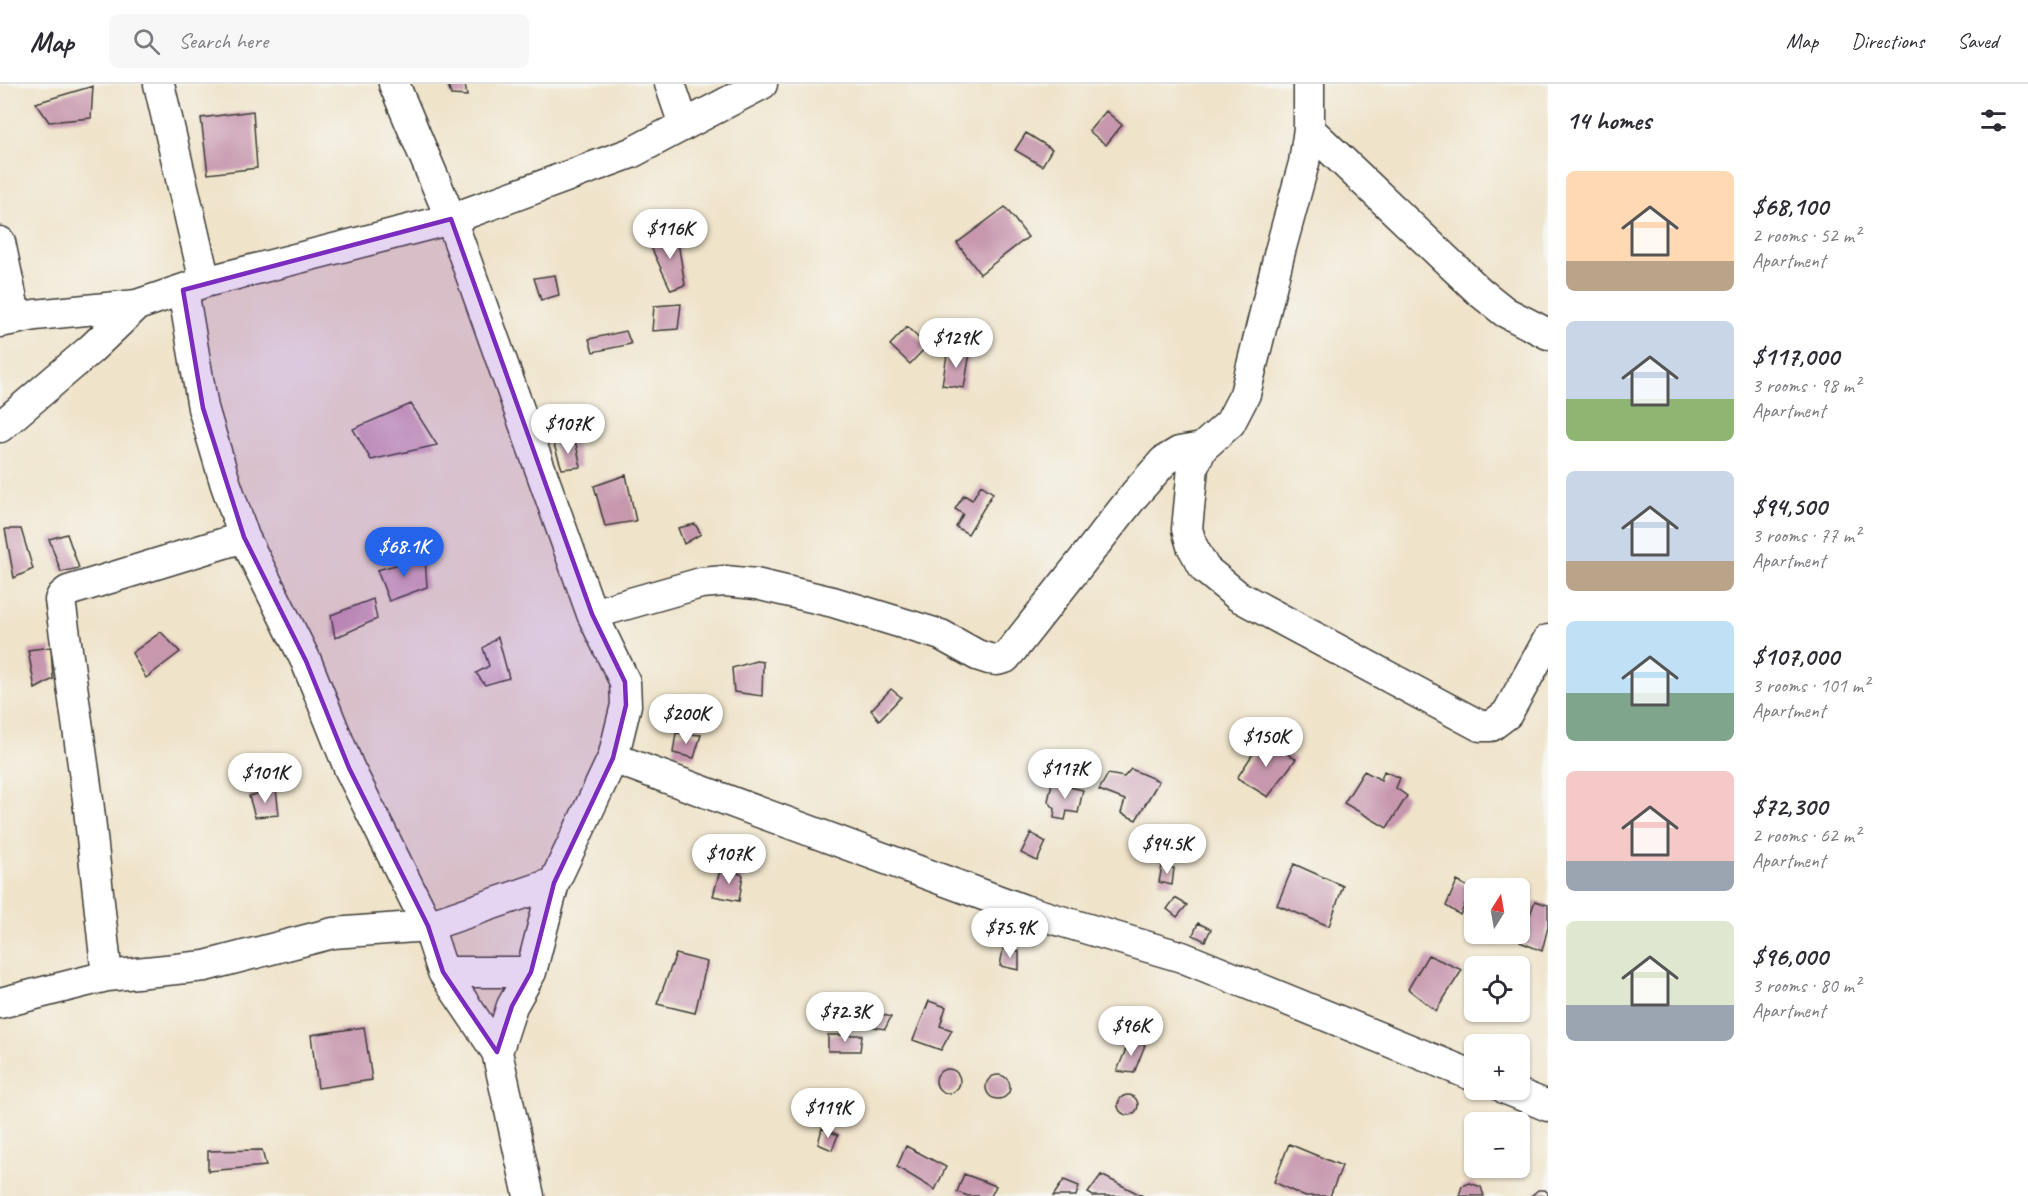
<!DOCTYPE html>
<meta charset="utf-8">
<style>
body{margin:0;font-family:Caveat,sans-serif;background:#f7f7f7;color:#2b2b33;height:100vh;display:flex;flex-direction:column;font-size:22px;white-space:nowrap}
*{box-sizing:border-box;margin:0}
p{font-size:20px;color:#7c7c81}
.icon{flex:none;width:33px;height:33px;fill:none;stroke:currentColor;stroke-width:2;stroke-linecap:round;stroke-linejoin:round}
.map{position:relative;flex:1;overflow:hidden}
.details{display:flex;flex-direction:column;background:#fff;width:480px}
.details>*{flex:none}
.needle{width:39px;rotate:11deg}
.controls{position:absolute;left:1464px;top:794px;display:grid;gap:12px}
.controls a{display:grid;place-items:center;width:66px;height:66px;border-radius:9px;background:#fff;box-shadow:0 2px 4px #0004;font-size:30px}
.price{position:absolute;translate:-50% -51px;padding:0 14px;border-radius:21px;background:#fff;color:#222;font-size:20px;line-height:39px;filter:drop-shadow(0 2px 3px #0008)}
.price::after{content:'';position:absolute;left:50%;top:36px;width:18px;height:14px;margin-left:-9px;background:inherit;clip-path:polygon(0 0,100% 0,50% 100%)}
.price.on{background:#2563eb;color:#fff}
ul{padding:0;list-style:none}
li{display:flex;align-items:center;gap:18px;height:150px;padding:0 18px}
li span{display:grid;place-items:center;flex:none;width:168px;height:120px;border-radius:9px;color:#555}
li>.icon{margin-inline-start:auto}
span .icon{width:72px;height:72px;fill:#fffc;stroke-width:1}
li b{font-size:26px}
h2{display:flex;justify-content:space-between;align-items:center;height:72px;padding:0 18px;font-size:26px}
header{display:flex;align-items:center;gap:36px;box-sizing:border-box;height:84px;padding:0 30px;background:#fff;border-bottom:2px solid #e1e1e2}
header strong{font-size:28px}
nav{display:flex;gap:33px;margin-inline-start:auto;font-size:21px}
.search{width:420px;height:54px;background:#f7f7f7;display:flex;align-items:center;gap:15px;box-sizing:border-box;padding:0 21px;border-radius:9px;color:#7c7c81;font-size:22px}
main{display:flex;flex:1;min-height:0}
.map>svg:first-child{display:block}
.building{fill:#c797ae}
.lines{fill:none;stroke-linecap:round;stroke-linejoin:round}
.minor-casing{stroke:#3c3a36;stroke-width:33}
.minor{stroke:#fff;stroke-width:30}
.marked{fill:#7b2cbf;fill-opacity:0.2;stroke:#7b2cbf;stroke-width:4.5;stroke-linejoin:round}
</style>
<header>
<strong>Map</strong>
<div class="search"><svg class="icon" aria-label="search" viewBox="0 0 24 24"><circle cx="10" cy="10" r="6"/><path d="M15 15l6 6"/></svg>Search here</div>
<nav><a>Map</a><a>Directions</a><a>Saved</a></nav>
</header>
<main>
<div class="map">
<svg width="1548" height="1112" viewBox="0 0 1548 1112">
<rect width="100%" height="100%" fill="#f6f6f2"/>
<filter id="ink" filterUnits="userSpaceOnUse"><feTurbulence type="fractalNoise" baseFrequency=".0167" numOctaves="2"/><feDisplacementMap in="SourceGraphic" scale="12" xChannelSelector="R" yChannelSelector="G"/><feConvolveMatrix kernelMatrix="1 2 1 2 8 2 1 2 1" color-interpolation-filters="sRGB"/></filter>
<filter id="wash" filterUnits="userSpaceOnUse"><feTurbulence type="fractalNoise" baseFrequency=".008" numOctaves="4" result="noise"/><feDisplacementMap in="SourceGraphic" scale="24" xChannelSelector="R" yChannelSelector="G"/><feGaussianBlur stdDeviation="1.35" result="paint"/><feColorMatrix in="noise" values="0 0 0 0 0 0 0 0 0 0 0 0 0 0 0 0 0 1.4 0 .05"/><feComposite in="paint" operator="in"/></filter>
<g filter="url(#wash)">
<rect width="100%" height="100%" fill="#efe3c9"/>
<g id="blocks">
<!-- building -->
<path class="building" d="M448 0H465L467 12 451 11Z
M93 2 91 34 49 38 36 19Z
M253 27 257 84 208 90 201 34Z
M1106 27 1122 41 1106 61 1089 47Z
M1026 49 1052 65 1042 82 1015 66Z
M1005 123 1028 153 980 190 957 159Z
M676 146 685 201 671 206 651 163Z
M555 191 559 211 541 216 534 194Z
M681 220 678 245 652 247 654 222Z
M907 243 927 262 910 280 890 261Z
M626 247 631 260 593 268 589 255Z
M948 265 970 269 964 304 942 301Z
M411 320 437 361 371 376 353 345Z
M553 358 576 360 581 383 562 385Z
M626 391 636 437 605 442 594 402Z
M981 401 993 409 968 450 956 443 963 430 955 425 964 411 972 416Z
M695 440 701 450 684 460 678 444Z
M5 445H21L33 485 14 494Z
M67 450 79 484 61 488 49 455Z
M425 473 427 503 389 517 377 486Z
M373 515 377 535 335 554 331 531Z
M161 548 180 568 146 594 132 569Z
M498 553 509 594 485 601 476 589 489 582 483 564Z
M51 563 53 595 35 605 28 566Z
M756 577 763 578 762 612 734 608 732 584Z
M891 605 901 613 879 636 871 626Z
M676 649 701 651 694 674 673 669Z
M1262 656 1296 675 1268 713 1237 694Z
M1131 685 1159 697 1136 736 1121 729 1125 716 1099 706 1108 690 1124 693Z
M1364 687 1381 696 1384 687 1400 694 1396 704 1407 712 1387 744 1344 719Z
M1052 699 1083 706 1078 729 1067 727 1065 736 1054 734 1055 725 1048 717Z
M276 705 279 731 255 733 249 712Z
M1031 749 1046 758 1037 777 1021 769Z
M1294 780 1343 802 1329 842 1277 821Z
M1162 782 1174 784 1172 801 1159 798Z
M721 783 743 791 739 817 713 812Z
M1457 797 1472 805 1460 831 1446 822Z
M1175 814 1187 821 1177 833 1167 825Z
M1535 817 1548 821V843L1542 867 1520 858Z
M1198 839 1211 845 1205 857 1193 851Z
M1003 865 1019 867V886L1000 882Z
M676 870 707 878 695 929 657 920Z
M1428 871 1462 886 1436 927 1408 905Z
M929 917 946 923 940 942 952 946 941 966 913 956Z
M870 927 891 933 885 945 867 942Z
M364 943 372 996 318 1004 311 951Z
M828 951H862L860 967H828Z
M1130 955 1145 961 1134 989 1117 987Z
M936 997a12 12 0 1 1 24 0a12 12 0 1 1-24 0Z
M986 1003a12 12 0 1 1 24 0a12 12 0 1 1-24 0Z
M1118 1021a10 10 0 1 1 20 0a10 10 0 1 1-20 0Z
M822 1044 838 1051 832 1066 818 1060Z
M1289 1060 1342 1082 1330 1112H1303L1274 1098Z
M906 1062 946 1083 935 1106 897 1083Z
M262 1066 266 1082 208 1087V1067Z
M964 1090 996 1102 991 1112H968L957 1108Z
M1101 1091 1143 1112H1093L1088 1109Z
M1064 1096 1079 1102 1076 1112H1053Z
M1470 1099 1481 1103 1484 1112H1459L1462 1102Z
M1538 1106H1545L1548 1109V1112H1531Z"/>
</g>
</g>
<g filter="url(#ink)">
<use href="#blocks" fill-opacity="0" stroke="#3c3a36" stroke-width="1.5"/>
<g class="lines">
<defs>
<path id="minor" d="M159 0 205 198
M394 0 451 135 592 530 625 598 626 621 613 674 1024 826 1182 873 1474 992
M670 0 684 41
M1309 0V45L1304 79 1280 167 1245 310 1230 339 1202 364 1193 383 1187 445 1192 462 1205 485 1238 512 1480 642H1491L1507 630 1548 556
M1309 45 1480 208 1505 228 1548 250
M0 158 16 235
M183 206 203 324 225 398 244 453 306 577 349 684 428 842 554 799
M0 238 35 231 137 221
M0 343 91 265 137 221 205 198 451 135 631 69 762 0
M592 530 701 499 725 497 756 500 833 518 941 551 977 571 989 575 997 576 1005 574 1016 561 1135 410 1164 377 1179 368 1202 364
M443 888H531
M107 892 88 716 60 516 62 512 68 507 244 453
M0 919 107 892 205 882 333 849 428 842 443 888 497 968 529 1112
M497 968 512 922 531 888 554 799 613 674
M1506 1005 1548 1022"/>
</defs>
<!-- minor casing -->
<use href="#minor" class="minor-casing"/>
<!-- minor -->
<use href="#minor" class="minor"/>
</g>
</g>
<!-- marked area -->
<path class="marked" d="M451 135 592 530 625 598 626 621 613 674 554 799 531 888 512 922 497 968 443 888 428 842 349 684 306 577 244 453 203 324 183 206Z"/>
</svg>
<div class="controls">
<a><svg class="needle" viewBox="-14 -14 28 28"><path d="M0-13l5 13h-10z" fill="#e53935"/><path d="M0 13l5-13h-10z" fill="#7c7c81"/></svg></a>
<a><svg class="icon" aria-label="locate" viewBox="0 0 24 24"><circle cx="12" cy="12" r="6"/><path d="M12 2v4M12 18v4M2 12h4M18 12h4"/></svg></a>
<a>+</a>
<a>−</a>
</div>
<b class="price" style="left:670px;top:176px">$116K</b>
<b class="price" style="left:956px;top:285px">$129K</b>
<b class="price" style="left:568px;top:371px">$107K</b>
<b class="price on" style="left:404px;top:494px">$68.1K</b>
<b class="price" style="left:686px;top:661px">$200K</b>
<b class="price" style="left:1266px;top:684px">$150K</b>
<b class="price" style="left:1065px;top:716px">$117K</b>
<b class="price" style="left:265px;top:720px">$101K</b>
<b class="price" style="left:1167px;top:791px">$94.5K</b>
<b class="price" style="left:729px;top:801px">$107K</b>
<b class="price" style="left:1010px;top:875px">$75.9K</b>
<b class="price" style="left:845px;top:959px">$72.3K</b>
<b class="price" style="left:1131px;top:973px">$96K</b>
<b class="price" style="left:828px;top:1055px">$119K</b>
</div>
<section class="details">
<h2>14 homes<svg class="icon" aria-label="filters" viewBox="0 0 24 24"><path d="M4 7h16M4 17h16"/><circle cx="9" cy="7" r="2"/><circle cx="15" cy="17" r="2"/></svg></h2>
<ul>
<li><span style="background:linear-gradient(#ffd9b3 75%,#b9a48a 0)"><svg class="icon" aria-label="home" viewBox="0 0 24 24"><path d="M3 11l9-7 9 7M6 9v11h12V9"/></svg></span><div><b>$68,100</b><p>2 rooms · 52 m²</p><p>Apartment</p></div></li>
<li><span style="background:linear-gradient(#c9d6e8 65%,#8fb573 0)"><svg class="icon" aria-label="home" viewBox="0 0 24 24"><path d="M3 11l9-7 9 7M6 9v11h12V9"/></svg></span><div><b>$117,000</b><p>3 rooms · 98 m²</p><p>Apartment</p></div></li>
<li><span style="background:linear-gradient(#c9d6e8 75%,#b9a48a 0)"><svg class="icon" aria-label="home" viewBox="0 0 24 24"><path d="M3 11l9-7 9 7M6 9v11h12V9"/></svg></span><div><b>$94,500</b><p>3 rooms · 77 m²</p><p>Apartment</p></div></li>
<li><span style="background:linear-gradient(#bfe0f5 60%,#7fa58c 0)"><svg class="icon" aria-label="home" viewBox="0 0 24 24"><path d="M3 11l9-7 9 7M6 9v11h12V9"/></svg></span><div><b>$107,000</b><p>3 rooms · 101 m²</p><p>Apartment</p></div></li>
<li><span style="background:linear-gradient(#f6c9c9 75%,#9aa5b1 0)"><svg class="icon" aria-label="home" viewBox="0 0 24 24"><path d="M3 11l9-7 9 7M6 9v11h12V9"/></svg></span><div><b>$72,300</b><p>2 rooms · 62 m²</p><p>Apartment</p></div></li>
<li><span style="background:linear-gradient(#dfe7d0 70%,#9aa5b1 0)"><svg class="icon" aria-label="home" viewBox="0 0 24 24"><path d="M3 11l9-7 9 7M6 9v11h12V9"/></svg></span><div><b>$96,000</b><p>3 rooms · 80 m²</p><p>Apartment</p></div></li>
</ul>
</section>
</main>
